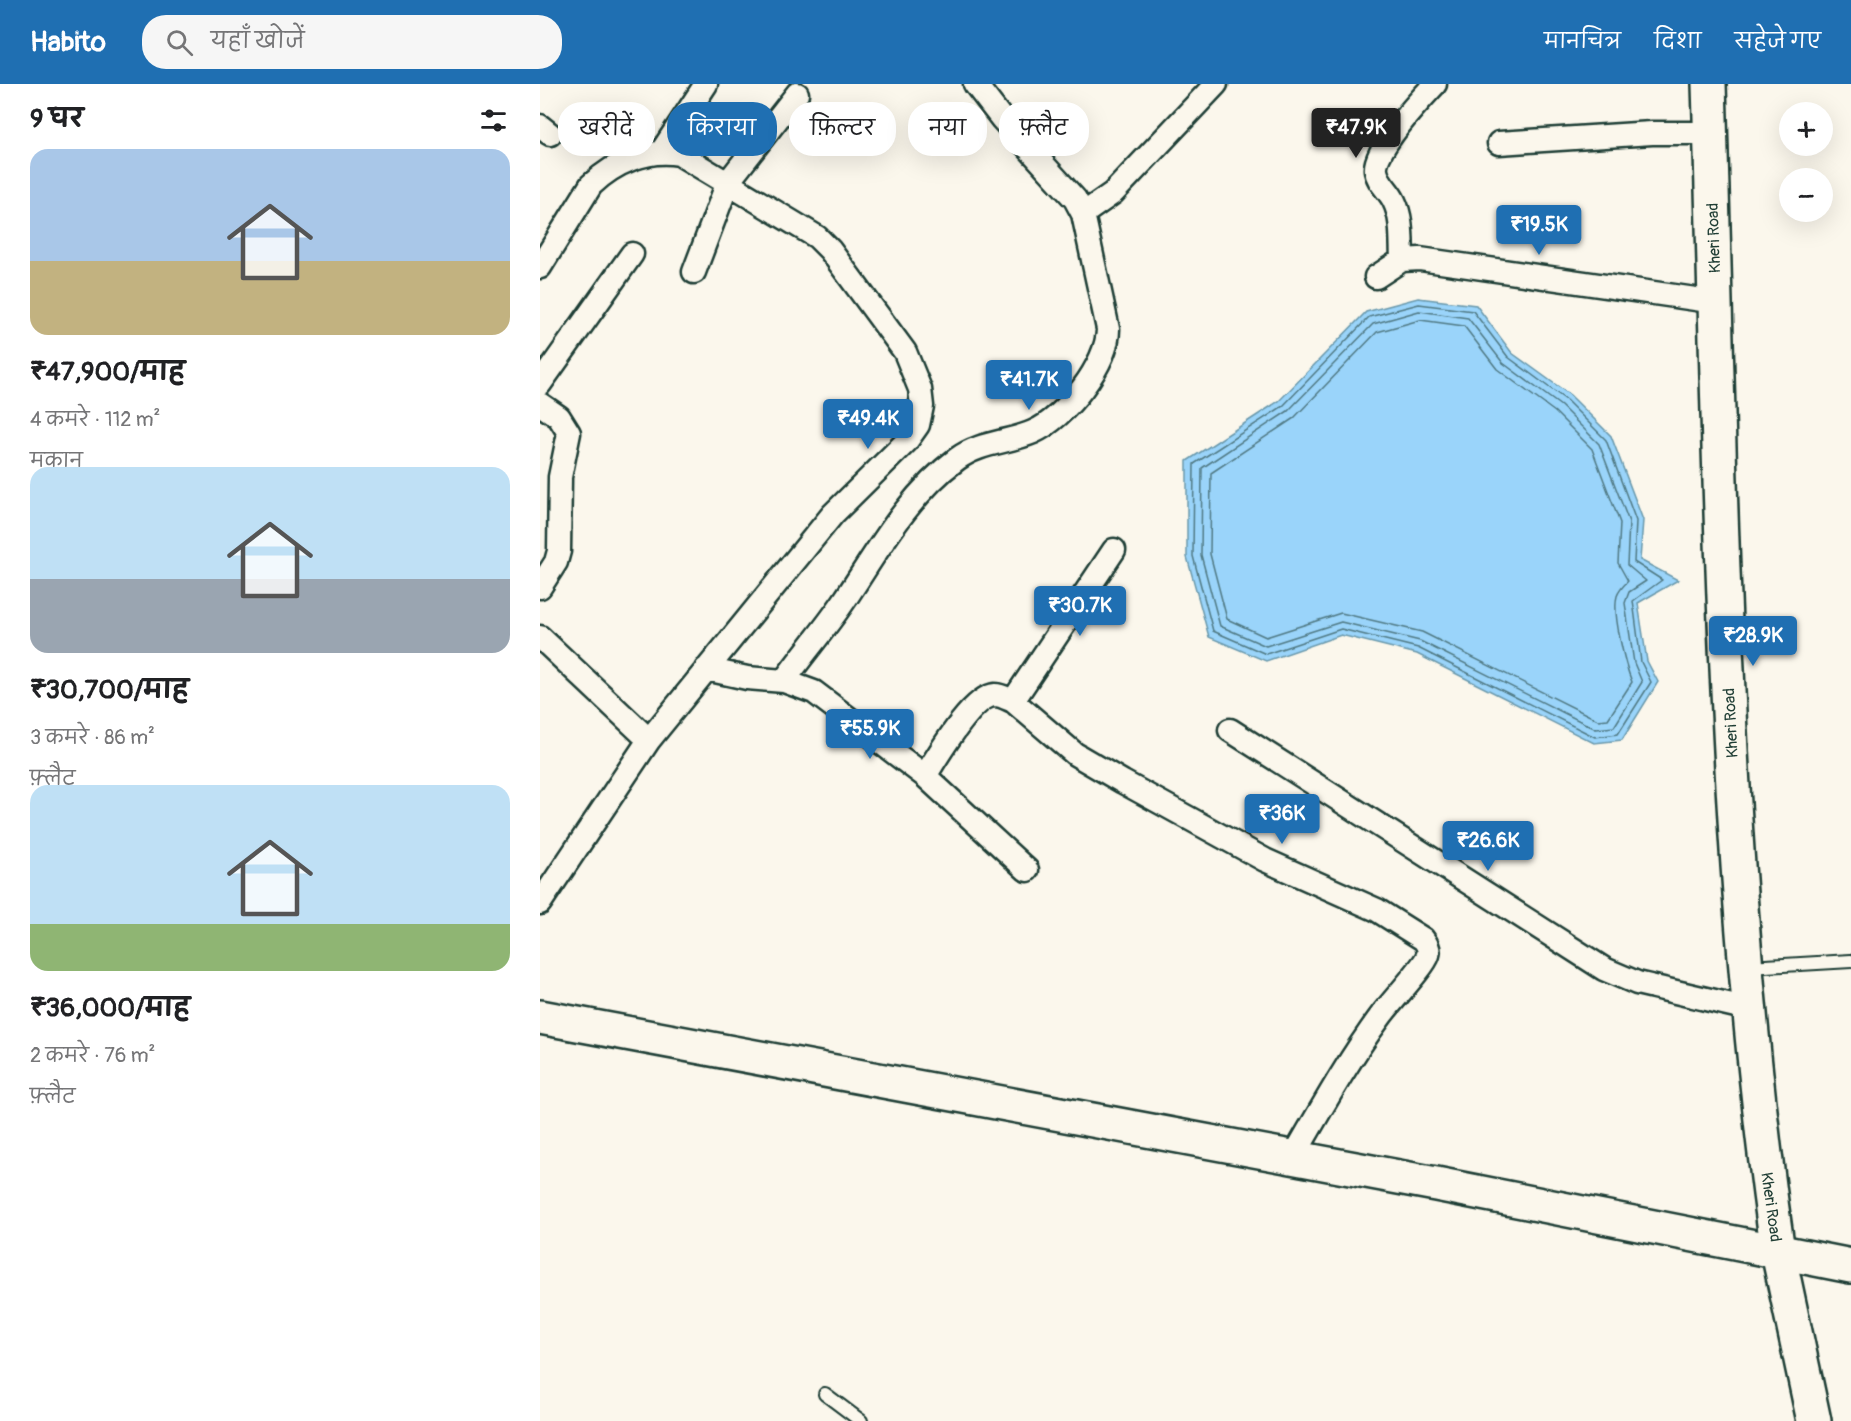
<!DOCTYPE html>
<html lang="hi">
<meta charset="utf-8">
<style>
body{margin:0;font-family:Pangolin,"Playpen Sans Deva",sans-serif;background:#f6f6f6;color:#202124;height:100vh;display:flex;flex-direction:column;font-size:22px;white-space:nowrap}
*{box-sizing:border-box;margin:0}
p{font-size:20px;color:#757577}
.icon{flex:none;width:33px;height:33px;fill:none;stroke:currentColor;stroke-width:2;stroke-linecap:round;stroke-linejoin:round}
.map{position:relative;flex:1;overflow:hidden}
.side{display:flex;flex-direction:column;background:#fff;width:540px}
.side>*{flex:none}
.top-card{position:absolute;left:18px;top:18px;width:570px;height:54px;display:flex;gap:12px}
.controls{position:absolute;left:1239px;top:18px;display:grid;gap:12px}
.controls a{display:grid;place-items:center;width:54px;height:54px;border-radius:50%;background:#fff;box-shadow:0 6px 24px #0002;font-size:30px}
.price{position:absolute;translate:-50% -51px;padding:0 14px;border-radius:6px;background:#1f6fb2;color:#fff;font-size:20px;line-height:39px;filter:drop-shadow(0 2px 3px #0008)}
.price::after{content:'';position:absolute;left:50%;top:36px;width:18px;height:14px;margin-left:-9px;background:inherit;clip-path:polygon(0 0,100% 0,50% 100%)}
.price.selected{background:#222;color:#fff}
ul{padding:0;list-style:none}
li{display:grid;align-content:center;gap:12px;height:318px;padding:0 30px}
li span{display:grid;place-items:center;height:186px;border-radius:18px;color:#555}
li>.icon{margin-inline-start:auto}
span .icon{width:108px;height:108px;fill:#fffc;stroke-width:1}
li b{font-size:26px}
h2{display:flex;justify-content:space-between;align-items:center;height:72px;padding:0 30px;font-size:26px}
.pill{padding:0 21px;border-radius:24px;background:#fff;box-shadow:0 6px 24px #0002;font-size:21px;line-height:54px}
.pill.selected{background:#1f6fb2;color:#fff}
header{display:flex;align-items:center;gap:36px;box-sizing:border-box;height:84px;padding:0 30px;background:#1f6fb2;color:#fff}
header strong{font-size:28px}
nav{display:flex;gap:33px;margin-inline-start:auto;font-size:21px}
.search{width:420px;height:54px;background:#f6f6f6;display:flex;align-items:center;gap:15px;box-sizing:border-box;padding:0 21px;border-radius:24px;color:#757577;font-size:22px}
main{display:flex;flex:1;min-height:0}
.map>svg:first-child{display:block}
.water{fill:#9ad4fa;stroke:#6998ab;stroke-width:1.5}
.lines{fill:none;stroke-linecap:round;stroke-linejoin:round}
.shore{stroke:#507983;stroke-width:1.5}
.lane-casing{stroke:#1f3d34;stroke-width:16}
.street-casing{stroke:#1f3d34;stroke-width:27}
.secondary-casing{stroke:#1f3d34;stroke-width:38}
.highway-casing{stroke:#1f3d34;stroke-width:38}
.lane{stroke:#fbf7ec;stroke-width:12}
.street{stroke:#fbf7ec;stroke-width:22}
.secondary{stroke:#fbf7ec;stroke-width:33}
.highway{stroke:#fbf7ec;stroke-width:33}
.labels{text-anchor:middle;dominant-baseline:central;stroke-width:6;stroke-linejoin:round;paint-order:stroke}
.street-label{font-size:16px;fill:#1f3d34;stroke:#fbf7ec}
</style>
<header>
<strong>Habito</strong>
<div class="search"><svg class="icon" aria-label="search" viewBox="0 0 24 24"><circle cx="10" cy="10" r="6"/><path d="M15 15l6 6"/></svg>यहाँ खोजें</div>
<nav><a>मानचित्र</a><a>दिशा</a><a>सहेजे गए</a></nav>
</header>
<main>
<section class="side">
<h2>9 घर<svg class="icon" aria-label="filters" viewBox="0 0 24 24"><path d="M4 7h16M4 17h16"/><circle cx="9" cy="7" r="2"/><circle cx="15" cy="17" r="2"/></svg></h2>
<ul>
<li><span style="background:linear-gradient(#a9c7e8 60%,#c2b280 0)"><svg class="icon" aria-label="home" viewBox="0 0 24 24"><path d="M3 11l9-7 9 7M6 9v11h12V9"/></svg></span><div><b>₹47,900/माह</b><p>4 कमरे · 112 m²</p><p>मकान</p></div></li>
<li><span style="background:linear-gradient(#bfe0f5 60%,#9aa5b1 0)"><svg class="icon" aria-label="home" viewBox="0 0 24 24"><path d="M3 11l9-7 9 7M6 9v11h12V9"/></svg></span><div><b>₹30,700/माह</b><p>3 कमरे · 86 m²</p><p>फ़्लैट</p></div></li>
<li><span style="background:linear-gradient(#bfe0f5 75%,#8fb573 0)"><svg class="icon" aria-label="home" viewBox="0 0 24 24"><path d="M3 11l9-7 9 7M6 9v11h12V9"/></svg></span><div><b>₹36,000/माह</b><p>2 कमरे · 76 m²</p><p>फ़्लैट</p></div></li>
</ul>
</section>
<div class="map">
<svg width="1311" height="1337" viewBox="0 0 1311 1337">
<rect width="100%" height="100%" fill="#fbf7ec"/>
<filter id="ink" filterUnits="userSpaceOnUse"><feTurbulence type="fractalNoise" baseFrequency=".0167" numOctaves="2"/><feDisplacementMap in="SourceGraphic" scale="12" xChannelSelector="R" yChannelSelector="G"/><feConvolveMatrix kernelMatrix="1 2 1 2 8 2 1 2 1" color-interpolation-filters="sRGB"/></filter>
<g filter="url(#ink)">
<!-- water -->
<path class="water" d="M878 214 936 221 972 269 1030 311 1071 352 1103 436 1100 476 1138 496 1098 519 1107 577 1118 598 1082 656 1054 659 877 570 801 551 726 577 669 553 647 473V377L739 317 826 228Z"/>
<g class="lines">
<!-- shore -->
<path class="shore" d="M879 220 933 227 968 273 1026 316 1066 356 1096 437 1094 478 1122 496 1093 517 1101 578 1111 598 1078 650 1055 653 878 564 801 545 726 570 673 547 653 472 654 380 743 322 829 233Z
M879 227 928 234 963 279 1021 322 1059 360 1089 438 1087 481 1106 497 1089 508 1085 519 1094 579 1102 598 1074 643 1056 645 880 557 801 538 726 562 680 542 661 471 662 384 748 327 833 240Z
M880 236 924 242 957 285 1015 328 1052 365 1080 439 1078 479 1088 497C1084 501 1079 506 1077 512 1072 529 1085 581 1092 598L1068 635 1058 636 882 548 801 529 726 553 687 535 670 470 671 389 754 334 837 248Z"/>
<defs>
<path id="lane" d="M1208 883 1311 877
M285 1310 321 1337"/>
<path id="street" d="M0 42 10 50
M959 59 1112 49H1170
M122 67 166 0
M543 130 573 109 676 0
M862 176C861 157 863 135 854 117 849 106 837 98 836 86 833 66 881 15 895 0
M0 183 51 101C74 79 107 64 139 70L277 153 290 166 365 268 380 305 382 322 378 341 366 358 293 430 109 656 0 819
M154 188 188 98 257 10
M836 193 862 176 880 175 1176 218
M0 300 92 170
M0 320 19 333 29 349 20 393 19 467 16 478 0 503
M0 553 109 656
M166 585 207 594 244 597 274 608 385 692 487 786
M244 597C263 570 285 545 304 517 337 468 368 411 417 375 440 358 467 359 493 348 525 334 568 280 568 245L543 130 535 115 462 35 435 0
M473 617 574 466
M690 646 1064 885 1097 899 1209 925
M385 692C397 673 432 612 455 611 461 611 468 615 473 617L535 670 583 698 725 776 837 826 883 855C887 860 890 865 888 871 885 882 849 920 840 933 807 978 780 1027 752 1075"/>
<path id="secondary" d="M1169 0C1181 389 1182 782 1238 1168"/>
<path id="highway" d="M0 933 896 1100 1311 1182
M1238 1168 1274 1337"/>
</defs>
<!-- lane casing -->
<use href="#lane" class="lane-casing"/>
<!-- street casing -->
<use href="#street" class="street-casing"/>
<!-- secondary casing -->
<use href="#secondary" class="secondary-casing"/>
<!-- highway casing -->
<use href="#highway" class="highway-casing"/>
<!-- lane -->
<use href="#lane" class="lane"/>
<!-- street -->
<use href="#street" class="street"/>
<!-- secondary -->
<use href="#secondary" class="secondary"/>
<!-- highway -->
<use href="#highway" class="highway"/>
</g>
</g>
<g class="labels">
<!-- street labels -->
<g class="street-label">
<text transform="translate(1174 154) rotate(-92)">Kheri Road</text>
<text transform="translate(1191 639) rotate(-93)">Kheri Road</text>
<text transform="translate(1231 1123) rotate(82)">Kheri Road</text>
</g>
</g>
</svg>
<div class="controls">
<a>+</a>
<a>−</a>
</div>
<b class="price selected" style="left:816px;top:75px">₹47.9K</b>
<b class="price" style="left:999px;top:172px">₹19.5K</b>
<b class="price" style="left:489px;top:327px">₹41.7K</b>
<b class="price" style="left:328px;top:366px">₹49.4K</b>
<b class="price" style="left:540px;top:553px">₹30.7K</b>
<b class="price" style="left:1213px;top:583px">₹28.9K</b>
<b class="price" style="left:330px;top:676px">₹55.9K</b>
<b class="price" style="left:742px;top:761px">₹36K</b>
<b class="price" style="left:948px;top:788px">₹26.6K</b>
<div class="top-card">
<a class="pill">खरीदें</a>
<a class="pill selected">किराया</a>
<a class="pill">फ़िल्टर</a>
<a class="pill">नया</a>
<a class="pill">फ़्लैट</a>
</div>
</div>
</main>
